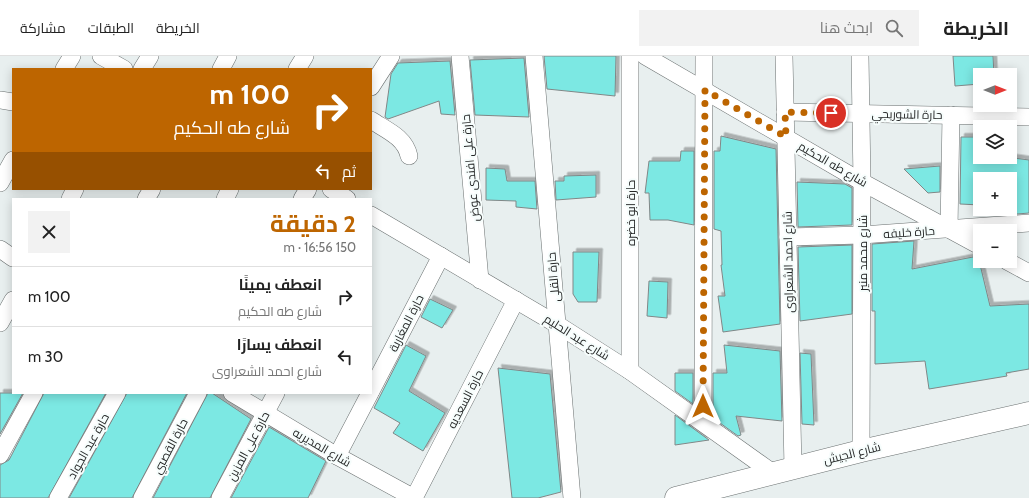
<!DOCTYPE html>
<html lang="ar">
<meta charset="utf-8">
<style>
:root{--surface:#fff;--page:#f2f2f2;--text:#222;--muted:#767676;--line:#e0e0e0;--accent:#bd6500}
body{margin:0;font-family:Cabin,Cairo,sans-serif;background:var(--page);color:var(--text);direction:rtl;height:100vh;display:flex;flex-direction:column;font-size:15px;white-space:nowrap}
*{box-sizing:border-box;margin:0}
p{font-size:13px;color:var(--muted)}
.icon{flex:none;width:22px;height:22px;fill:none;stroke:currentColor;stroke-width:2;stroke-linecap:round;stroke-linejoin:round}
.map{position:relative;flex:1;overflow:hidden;direction:ltr}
.drawer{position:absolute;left:12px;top:142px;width:360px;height:196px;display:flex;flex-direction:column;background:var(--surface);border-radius:0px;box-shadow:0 2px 10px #0003;direction:rtl}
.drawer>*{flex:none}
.top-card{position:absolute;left:12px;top:12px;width:360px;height:122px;border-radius:0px;box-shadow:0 2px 10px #0003;direction:rtl;background:#bd6500;color:#fff;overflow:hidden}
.needle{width:26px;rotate:90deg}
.fabs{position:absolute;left:973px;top:12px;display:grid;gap:8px}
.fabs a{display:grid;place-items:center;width:44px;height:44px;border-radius:0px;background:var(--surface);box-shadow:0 2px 10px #0003;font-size:20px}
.pin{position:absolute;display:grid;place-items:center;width:34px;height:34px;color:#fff;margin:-17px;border:2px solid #fff;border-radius:50%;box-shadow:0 1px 4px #0007}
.me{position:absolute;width:44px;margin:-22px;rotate:0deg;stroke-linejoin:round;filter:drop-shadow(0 0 3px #0008)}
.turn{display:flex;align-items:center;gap:14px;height:84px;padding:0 16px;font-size:18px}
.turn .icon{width:52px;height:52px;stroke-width:2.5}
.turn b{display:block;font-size:28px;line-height:34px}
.then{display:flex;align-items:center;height:38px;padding:0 16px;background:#0003;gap:8px;font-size:15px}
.round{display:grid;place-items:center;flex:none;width:42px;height:42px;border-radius:0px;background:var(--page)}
.overview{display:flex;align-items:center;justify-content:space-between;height:68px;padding:0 16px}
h1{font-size:24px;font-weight:700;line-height:30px;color:var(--accent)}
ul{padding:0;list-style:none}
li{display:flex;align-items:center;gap:12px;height:60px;padding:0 16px;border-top:1px solid var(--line)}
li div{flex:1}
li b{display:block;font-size:15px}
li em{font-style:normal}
header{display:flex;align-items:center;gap:24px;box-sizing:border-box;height:56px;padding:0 20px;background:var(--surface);border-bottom:1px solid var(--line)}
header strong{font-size:19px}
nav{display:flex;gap:22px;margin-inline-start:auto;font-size:14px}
.search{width:280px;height:36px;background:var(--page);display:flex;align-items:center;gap:10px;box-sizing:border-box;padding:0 14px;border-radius:0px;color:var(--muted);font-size:15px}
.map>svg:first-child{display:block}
</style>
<header>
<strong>الخريطة</strong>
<div class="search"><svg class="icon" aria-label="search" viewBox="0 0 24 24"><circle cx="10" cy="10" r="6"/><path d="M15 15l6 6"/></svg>ابحث هنا</div>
<nav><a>الخريطة</a><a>الطبقات</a><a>مشاركة</a></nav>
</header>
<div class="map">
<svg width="1029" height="442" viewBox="0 0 1029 442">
<defs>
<filter id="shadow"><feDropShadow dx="3.5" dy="-3.5" stdDeviation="0" flood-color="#0004"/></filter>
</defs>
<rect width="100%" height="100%" fill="#e8efef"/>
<g fill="#7be8e3" stroke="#818787" filter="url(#shadow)">
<path d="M544 0H616L615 40 547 33Z"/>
<path d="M953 0H993L994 19H980V28L955 30Z"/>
<path d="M524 2 529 61 475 59 470 4Z"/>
<path d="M450 5 455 59 441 58 439 45 388 63 385 61 391 18 398 7Z"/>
<path d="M721 80 776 93 780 268 723 276 718 240H725L721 209H722L721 175 714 173V95H720Z"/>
<path d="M961 81H980V101H1006L1029 104V157L1006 159 999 153H1010V123H980V149L960 148Z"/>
<path d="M681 95H694V169L668 164H650L649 137H645L649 105H680Z"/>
<path d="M940 110V136L928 137 904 113Z"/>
<path d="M486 112 505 113 507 125H535L537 153 516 151V145L486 144Z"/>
<path d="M596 119V141L556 144 555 125H564V120Z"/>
<path d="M797 126 845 128 852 132V169L798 171Z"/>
<path d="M914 185 912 213 978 200 990 250 1029 248V313L1006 317 1007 320 929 333 925 305 875 308V255H872V188Z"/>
<path d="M852 189V258L800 265 798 191Z"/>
<path d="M573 196H599L597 246H578L573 238Z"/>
<path d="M649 225 668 226 667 262 647 260Z"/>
<path d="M430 243 453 254 442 272 421 261Z"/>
<path d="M406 289 426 300 409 335 445 357 423 395 393 377 400 367 374 352Z"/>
<path d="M724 289 780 295 782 365 736 360 741 379 738 380 713 362V317H727Z"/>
<path d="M800 297 811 298 814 369 802 368Z"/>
<path d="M498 312 550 318 561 436 538 442H512Z"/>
<path d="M675 317H693V348L675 335Z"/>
<path d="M0 337H23L0 378Z"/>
<path d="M44 337H106L48 442H0V409L9 404Z"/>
<path d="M127 337H187L132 442H69Z"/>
<path d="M208 337H212L251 363 210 442H153Z"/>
<path d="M675 359 709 384 675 389Z"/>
<path d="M269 371 326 405 308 442H231Z"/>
</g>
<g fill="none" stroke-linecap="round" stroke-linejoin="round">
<defs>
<g id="street">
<path d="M101 0 124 13"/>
<path d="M460 0 480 224"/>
<path d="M534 0 572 442"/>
<path d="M630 0V315"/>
<path d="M645 0 862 126 980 190"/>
<path d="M784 0 793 412"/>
<path d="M860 0 862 126 861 395"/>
<path d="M64 13 72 0"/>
<path d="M142 13 150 0"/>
<path d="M221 13 228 0"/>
<path d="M297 13 305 0"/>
<path d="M371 31 391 0"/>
<path d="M0 44 13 46"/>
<path d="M785 56 1029 61"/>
<path d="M371 64C386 74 405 81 409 100"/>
<path d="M0 127 13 104"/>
<path d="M331 133 347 143"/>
<path d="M70 143 75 133"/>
<path d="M146 143 152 133"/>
<path d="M225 143 230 133"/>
<path d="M302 143 308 133"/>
<path d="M371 159 558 269 630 315 773 417"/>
<path d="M949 173 951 59"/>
<path d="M788 181 862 179 1029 167"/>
<path d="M0 193 13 202"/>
<path d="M1007 205 1029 217"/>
<path d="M0 267 13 244"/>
<path d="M371 335 441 200"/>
<path d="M232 337 337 400 414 442"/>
<path d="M703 366 704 0"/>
<path d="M0 399 34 337"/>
<path d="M337 400 370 337"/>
<path d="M58 442 117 337"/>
<path d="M142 442 198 337"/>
<path d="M220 442 276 337"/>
<path d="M414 442 516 244"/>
</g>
<path id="secondary" d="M676 442 861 395 1029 357"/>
</defs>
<use href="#street" stroke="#6a7070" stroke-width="18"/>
<use href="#secondary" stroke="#6a7070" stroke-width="23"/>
<use href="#street" stroke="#fff" stroke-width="17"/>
<use href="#secondary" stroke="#fff" stroke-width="22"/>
</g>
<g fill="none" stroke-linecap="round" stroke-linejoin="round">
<path stroke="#bd6500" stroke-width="7" stroke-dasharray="0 12.6" d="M703 350 705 34 786 81 785 56 831 57"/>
</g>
<g text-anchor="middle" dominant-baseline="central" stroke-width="4" stroke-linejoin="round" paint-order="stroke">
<g font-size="12" fill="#252727" stroke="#f6fdfc">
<text transform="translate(907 58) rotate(1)">حارة الشوربجي</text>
<text transform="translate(833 108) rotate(30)">شارع طه الحكيم</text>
<text transform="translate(470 112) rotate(-95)">حارة على افندى عوض</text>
<text transform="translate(630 157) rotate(-90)">حارة ابو خضره</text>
<text transform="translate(909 176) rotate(-4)">حارة خليفه</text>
<text transform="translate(862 197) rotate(-90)">شارع محمد منير</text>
<text transform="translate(788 206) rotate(-91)">شارع احمد الشعراوى</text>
<text transform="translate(553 221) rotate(-95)">حارة القلى</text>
<text transform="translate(406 267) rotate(-63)">حارة المغاربة</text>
<text transform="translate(577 281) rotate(32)">شارع عبد الحليم</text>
<text transform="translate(465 343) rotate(-63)">حارة السعديه</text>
<text transform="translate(88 390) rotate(-61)">حارة عبد الجواد</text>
<text transform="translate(170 390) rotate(-62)">حارة القصبي</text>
<text transform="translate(248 390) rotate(-62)">حارة على المزين</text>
<text transform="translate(322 391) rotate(30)">شارع المديريه</text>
<text transform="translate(852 397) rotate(-14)">شارع الجيش</text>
</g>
</g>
</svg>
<div class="fabs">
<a><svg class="needle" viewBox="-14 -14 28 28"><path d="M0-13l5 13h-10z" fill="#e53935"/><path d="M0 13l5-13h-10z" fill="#767676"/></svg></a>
<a><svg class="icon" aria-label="layers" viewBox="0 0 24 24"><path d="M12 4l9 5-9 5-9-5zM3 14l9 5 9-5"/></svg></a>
<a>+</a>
<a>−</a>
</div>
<div class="pin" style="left:831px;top:57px;background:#d93025"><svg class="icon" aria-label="arrive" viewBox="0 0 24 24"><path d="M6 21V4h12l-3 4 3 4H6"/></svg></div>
<svg class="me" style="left:703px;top:350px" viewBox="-20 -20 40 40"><path d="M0-17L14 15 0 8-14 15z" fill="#bd6500" stroke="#fff" stroke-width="4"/></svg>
<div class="top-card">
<div class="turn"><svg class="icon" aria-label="right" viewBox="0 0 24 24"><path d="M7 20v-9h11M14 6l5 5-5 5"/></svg><div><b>100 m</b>شارع طه الحكيم</div></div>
<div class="then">ثم<svg class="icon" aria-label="left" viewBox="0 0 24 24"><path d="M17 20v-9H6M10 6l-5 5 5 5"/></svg></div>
</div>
<section class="drawer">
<div class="overview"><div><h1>2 دقيقة</h1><p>150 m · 16:56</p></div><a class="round"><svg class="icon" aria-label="close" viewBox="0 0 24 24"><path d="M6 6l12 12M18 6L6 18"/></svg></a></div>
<ul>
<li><svg class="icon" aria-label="right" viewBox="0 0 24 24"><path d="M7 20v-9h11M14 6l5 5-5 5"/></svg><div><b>انعطف يمينًا</b><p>شارع طه الحكيم</p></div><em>100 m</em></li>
<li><svg class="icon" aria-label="left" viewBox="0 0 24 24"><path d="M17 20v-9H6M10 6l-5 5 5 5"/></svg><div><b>انعطف يسارًا</b><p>شارع احمد الشعراوى</p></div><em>30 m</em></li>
</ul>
</section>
</div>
